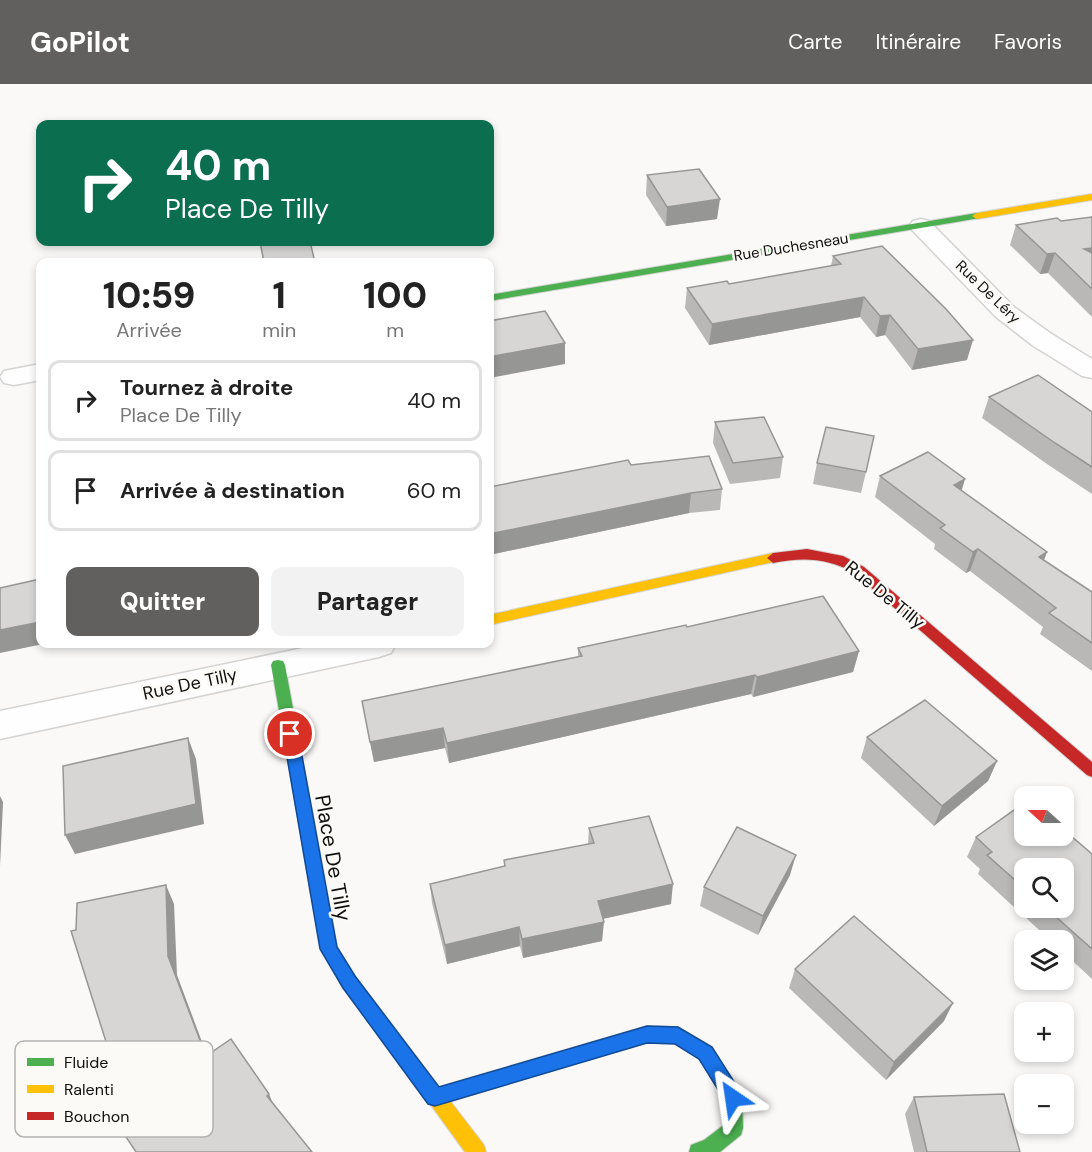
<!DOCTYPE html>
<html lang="fr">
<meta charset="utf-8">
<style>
:root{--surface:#fff;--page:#f2f2f2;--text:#222;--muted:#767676;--line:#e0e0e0;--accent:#61605f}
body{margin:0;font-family:"DM Sans",sans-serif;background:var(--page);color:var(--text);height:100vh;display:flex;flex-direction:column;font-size:22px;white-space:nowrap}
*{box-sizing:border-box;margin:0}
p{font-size:20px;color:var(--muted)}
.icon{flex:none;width:33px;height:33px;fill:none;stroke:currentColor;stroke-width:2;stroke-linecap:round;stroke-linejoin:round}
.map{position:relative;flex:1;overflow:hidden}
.drawer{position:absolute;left:36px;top:174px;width:458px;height:390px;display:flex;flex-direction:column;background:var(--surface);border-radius:12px;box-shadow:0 3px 9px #0003}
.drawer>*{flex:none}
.top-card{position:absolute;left:36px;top:36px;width:458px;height:126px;border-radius:12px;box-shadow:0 3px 9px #0003;background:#0b6e4f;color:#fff;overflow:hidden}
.needle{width:39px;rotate:291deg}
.buttons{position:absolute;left:1014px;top:702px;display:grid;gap:12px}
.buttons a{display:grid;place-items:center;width:60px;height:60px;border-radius:12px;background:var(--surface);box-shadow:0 3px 9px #0003;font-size:30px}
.pin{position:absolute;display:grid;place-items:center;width:51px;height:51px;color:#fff;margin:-26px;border:3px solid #fff;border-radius:50%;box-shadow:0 2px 6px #0007}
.me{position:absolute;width:66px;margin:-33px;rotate:328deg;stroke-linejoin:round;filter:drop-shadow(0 0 4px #0008)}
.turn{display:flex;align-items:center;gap:21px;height:126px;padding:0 30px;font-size:27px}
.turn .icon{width:78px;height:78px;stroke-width:2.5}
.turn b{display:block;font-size:42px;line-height:51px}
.eta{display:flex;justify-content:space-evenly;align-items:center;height:102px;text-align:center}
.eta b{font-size:36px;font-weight:800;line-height:42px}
.primary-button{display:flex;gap:12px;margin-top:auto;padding:12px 30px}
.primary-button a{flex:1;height:69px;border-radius:12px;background:var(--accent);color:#fff;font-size:24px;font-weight:800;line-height:69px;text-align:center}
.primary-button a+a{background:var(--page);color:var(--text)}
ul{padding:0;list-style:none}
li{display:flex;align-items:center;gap:18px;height:81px;margin:0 12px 9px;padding:0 18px;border:3px solid var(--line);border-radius:12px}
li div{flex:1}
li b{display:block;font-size:22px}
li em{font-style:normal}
header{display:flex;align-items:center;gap:36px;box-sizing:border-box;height:84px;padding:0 30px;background:var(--accent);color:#fff}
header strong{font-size:28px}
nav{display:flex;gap:33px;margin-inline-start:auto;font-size:21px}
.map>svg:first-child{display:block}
</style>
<header>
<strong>GoPilot</strong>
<nav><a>Carte</a><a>Itinéraire</a><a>Favoris</a></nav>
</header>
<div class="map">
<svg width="1092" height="1068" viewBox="0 0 1092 1068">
<rect width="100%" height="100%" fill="#faf9f8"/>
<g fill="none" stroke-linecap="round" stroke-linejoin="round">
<defs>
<g id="street">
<path d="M921 135 929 137 1014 223 1050 249 1092 275V294L1082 292 1032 261 996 233 913 147 909 142 913 137Z"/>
<path d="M40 280V296L14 301 4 299 0 293 4 287Z"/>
<path d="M322 560H396L391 569 379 573 0 655V627Z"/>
</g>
<g id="fast">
<path d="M977 129 980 130V134L489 217V211Z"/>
<path d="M278 576 283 577 285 581 337 863 355 892 424 983 427 989 424 995 418 998 412 995 343 904 321 865 271 581 273 577Z"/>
<path d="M647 942 678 943 712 963 739 1008 742 1014 743 1044 741 1051 720 1068H689L691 1061 704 1056 725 1040 724 1016 700 975 675 959 647 958 435 1022 429 1019 426 1013 429 1007 435 1004Z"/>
</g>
<g id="slow">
<path d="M1092 110V116L977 135 972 132 977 129Z"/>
<path d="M773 469 778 471 779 474 778 477 489 541V531Z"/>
<path d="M418 980 424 983 484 1061 486 1068H465L412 995 409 989 412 983Z"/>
</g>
<path id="jam" d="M807 465 843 472 864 483 1092 678V693L1087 691 854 489C828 474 803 473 773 479L767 474 773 469Z"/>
</defs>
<use href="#street" stroke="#d4d3d2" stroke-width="3"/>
<use href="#fast" stroke="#d4d3d2" stroke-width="2"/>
<use href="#slow" stroke="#d4d3d2" stroke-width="2"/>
<use href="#jam" stroke="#d4d3d2" stroke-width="2"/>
<use href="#street" fill="#fefefe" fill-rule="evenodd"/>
<use href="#fast" fill="#4caf50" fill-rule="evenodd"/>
<use href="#slow" fill="#ffc107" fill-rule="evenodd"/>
<use href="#jam" fill="#c62828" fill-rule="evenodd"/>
</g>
<g fill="#b9b8b7" fill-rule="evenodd">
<path d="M647 91 717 135 666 142 646 111Z"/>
<path d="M1092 133V233L1048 189 1040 190 1010 161 1016 141 1061 137Z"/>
<path d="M833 172 967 276 912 286 885 251 876 253 860 233 709 261 685 224 687 204 729 200 831 182Z"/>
<path d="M989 313 1092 328V410L1047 380 982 334Z"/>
<path d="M715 338 783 373 780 394 730 400 713 359Z"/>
<path d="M817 379 866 388 861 409 813 400Z"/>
<path d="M631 381 722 405 720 426 689 429 489 471V403Z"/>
<path d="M880 392 962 407 1047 468 1044 476 1092 508V587L1040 550 1043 543 970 487 966 489 934 465 935 460 875 413Z"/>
<path d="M687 543 859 567 853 588 753 613 751 610 449 679 445 664 374 678 362 617 578 573V564Z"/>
<path d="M867 653 997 677 988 697 934 742 861 674Z"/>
<path d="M589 744 671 820 603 835 602 857 523 874 520 862 447 880 432 819 430 800 504 782V776L588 760Z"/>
<path d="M976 753 1092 770V895L1064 869V856H1050L978 790 980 785 967 773ZM1024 784 1064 824H1024Z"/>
<path d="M790 791 758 851 700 822 704 803Z"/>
<path d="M795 885 944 937 886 996 789 904Z"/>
<path d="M914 1013 1020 1068H914L905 1030Z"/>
</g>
<g fill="#969695">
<path d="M720 115 717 135 666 142 667 123Z"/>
<path d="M1092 164V183L1084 165Z"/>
<path d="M1055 169 1048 189 1040 190 1047 170Z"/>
<path d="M864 213 860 233 709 261 712 240Z"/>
<path d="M890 231 885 251 876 253 880 232Z"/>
<path d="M973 256 967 276 912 286 918 265Z"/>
<path d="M565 259V280L489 294V273Z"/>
<path d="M965 395 959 416 954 401Z"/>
<path d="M691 409 689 429 489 471V450Z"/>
<path d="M978 465 970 487 966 489 973 468Z"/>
<path d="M1047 468 1039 489V473Z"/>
<path d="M40 538V560H43L0 569V546Z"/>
<path d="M859 567 853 588 753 613 757 593Z"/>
<path d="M755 591 751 610 449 679 447 659Z"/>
<path d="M443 644 445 664 374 678 370 658Z"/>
<path d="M188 654 196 675 204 740 75 770 65 751Z"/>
<path d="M997 677 988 697 934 742 942 722Z"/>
<path d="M0 712 3 718 0 782Z"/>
<path d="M796 771 790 791 758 851 763 832Z"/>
<path d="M673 800 671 820 597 836 598 817Z"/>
<path d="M166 801 174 820 177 891 214 990 206 972 168 872Z"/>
<path d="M604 838 602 857 523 874 522 855Z"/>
<path d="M519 843 520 862 447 880 445 861Z"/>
<path d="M953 919 944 937 886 996 894 978Z"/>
<path d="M123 979 133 996 125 1000 114 983Z"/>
<path d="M269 1010 276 1027 267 1012Z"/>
</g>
<g fill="#d7d6d5" stroke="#969695" stroke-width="1.5">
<path d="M699 85 720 115 667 123 647 91Z"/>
<path d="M1092 133V164L1084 165 1092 169V205L1055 169 1047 170 1016 141 1057 134 1061 137Z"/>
<path d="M260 158H310L315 178H264Z"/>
<path d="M882 162 946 225 973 256 918 265 890 231 880 232 864 213 712 240 687 204 727 197 729 200 841 180 833 172Z"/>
<path d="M545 227 565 259 489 273V237Z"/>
<path d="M1038 291 1092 328V383L1055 359 989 313Z"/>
<path d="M764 333 783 373 733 379 715 338Z"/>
<path d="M826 343 874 352 866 388 817 379Z"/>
<path d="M928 368 965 395 954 401 1047 468 1039 473 1092 508V559L1049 529 1056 524 978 465 973 468 940 444 945 441 880 392Z"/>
<path d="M709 372 722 405 691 409 489 450V403L628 376 631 381Z"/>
<path d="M40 495V538L0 546V504Z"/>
<path d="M823 512 859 567 757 593 755 591 447 659 443 644 370 658 362 617 582 572 578 564 686 541 687 543Z"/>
<path d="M925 616 997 677 942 722 867 653Z"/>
<path d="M188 654 196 720 65 751 63 682Z"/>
<path d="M1024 719V752H1064V746L1092 770V865L1046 824H1064V784H1024V804L987 771 992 768 976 753Z"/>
<path d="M649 732 673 800 598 817 604 838 522 855 519 843 445 861 430 800 505 782 504 776 594 759 589 744Z"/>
<path d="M737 743 796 771 763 832 704 803Z"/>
<path d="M166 801 168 872 206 972 231 955 269 1010 267 1012 312 1068H136L126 1053 155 1032 123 979 114 983 71 847 76 846 77 819Z"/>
<path d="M854 832 953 919 894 978 795 885Z"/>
<path d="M1004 1010 1020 1068H927L914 1013Z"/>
</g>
<path fill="#1a73e8" stroke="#114b97" stroke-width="1.5" d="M290 644 295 645 298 650 337 863 355 892 439 1003 647 942 678 943 712 963 740 1007 742 1014 740 1020 733 1023 727 1020 699 975 675 960 647 959 435 1022 428 1020 343 904 320 865 283 650 285 645Z"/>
<g text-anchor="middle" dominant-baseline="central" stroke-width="5" stroke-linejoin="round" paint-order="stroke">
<g font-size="15" fill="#0e0e0d" stroke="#fbfaf7">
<text transform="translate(791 163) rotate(-9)">Rue Duchesneau</text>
<text transform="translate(988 208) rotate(44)">Rue De Léry</text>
</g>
<g font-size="18" fill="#0e0e0d" stroke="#fbfaf7">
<text transform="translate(885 511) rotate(39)">Rue De Tilly</text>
<text transform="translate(190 600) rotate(-12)">Rue De Tilly</text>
</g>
<g font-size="21" fill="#0e0e0d" stroke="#fbfaf7">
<text transform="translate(333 774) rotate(80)">Place De Tilly</text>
</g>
</g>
<rect x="15" y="957" width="198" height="96" rx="9" fill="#fbfaf7" stroke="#b4b3b1" stroke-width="1.5"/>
<rect x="27" y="974" width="27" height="8" fill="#4caf50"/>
<rect x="27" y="1001" width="27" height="8" fill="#ffc107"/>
<rect x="27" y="1028" width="27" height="8" fill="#c62828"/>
<g font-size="16" fill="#0e0e0d">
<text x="64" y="984">Fluide</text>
<text x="64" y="1011">Ralenti</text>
<text x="64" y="1038">Bouchon</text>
</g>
</svg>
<div class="buttons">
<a><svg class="needle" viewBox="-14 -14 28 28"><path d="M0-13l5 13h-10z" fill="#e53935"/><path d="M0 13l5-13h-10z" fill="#767676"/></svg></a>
<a><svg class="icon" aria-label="search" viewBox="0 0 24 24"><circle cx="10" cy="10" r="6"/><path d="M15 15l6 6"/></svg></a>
<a><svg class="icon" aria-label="layers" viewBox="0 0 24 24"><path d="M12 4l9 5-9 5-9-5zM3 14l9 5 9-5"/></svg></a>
<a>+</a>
<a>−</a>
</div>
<div class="pin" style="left:290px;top:650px;background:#d93025"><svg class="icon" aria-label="arrive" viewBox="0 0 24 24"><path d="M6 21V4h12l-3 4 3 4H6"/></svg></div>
<svg class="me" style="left:733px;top:1014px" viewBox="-20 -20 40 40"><path d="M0-17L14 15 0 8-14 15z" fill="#1a73e8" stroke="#fff" stroke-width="4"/></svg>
<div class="top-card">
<div class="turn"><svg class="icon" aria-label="right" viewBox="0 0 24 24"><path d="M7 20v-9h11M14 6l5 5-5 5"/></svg><div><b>40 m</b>Place De Tilly</div></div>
</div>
<section class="drawer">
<div class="eta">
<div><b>10:59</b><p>Arrivée</p></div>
<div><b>1</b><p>min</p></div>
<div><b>100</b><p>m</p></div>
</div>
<ul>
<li><svg class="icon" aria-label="right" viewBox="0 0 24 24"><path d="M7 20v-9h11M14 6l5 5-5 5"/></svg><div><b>Tournez à droite</b><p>Place De Tilly</p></div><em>40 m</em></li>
<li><svg class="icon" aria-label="arrive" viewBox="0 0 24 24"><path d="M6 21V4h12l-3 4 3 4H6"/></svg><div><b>Arrivée à destination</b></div><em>60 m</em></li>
</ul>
<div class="primary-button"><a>Quitter</a><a>Partager</a></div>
</section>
</div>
